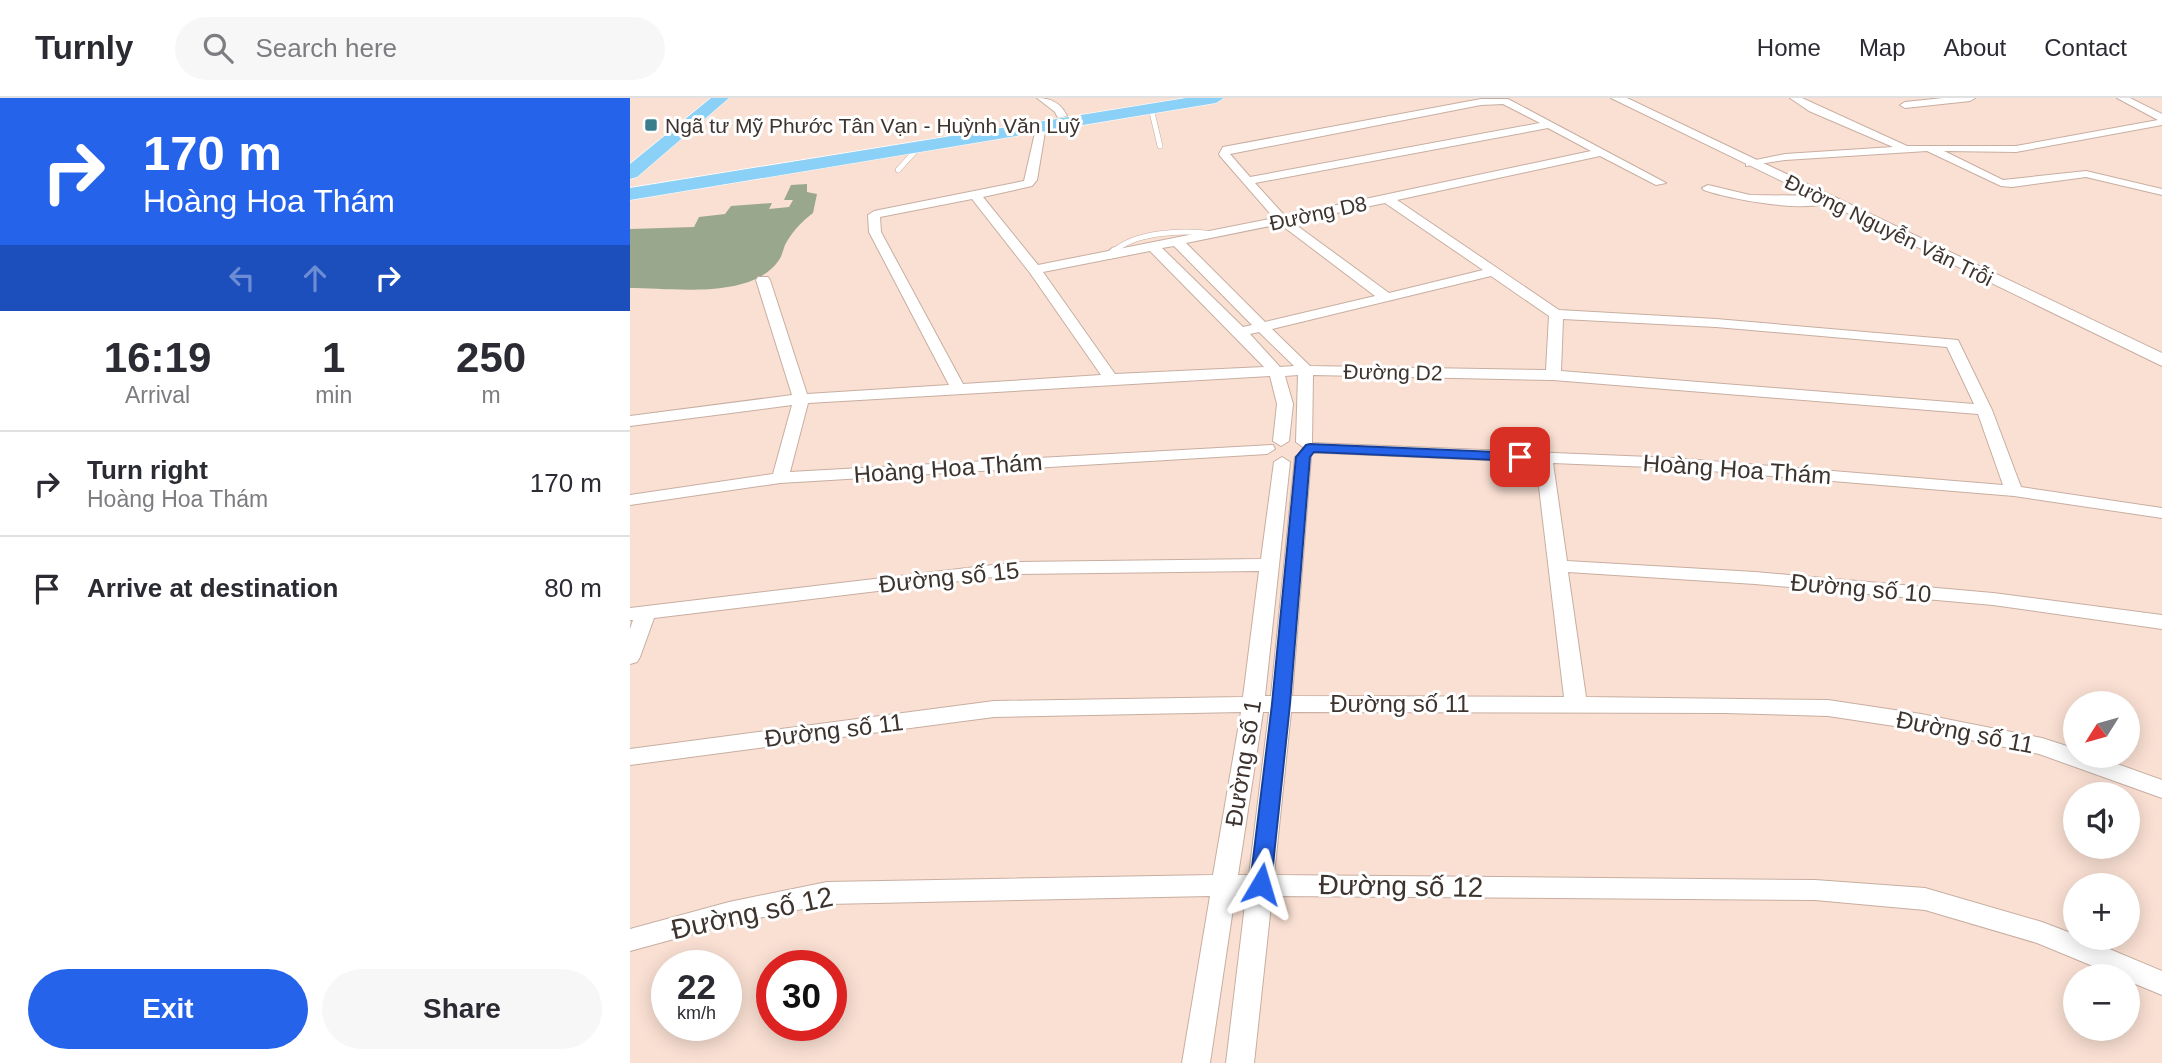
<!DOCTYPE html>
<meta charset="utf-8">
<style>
:root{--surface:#fff;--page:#f7f7f7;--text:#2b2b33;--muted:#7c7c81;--line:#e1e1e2;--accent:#2563eb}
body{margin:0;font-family:Helvetica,sans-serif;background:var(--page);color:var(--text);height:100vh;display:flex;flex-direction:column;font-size:26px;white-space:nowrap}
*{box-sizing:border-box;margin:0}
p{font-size:23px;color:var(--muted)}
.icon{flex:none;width:38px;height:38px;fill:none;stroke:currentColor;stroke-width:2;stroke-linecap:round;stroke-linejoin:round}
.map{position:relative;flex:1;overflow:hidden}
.panel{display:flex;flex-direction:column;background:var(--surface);width:630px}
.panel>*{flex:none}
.guide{background:#2563eb;color:#fff;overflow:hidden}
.needle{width:46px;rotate:233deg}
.controls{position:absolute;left:1433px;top:593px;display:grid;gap:14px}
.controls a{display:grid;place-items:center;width:77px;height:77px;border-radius:50%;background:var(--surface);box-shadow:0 4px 18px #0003;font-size:35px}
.speed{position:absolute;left:21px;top:852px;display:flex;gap:14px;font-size:35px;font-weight:700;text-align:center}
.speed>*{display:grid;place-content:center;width:91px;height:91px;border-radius:50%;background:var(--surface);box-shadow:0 4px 18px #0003;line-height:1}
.speed small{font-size:18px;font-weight:400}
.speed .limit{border:10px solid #d22;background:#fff;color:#111}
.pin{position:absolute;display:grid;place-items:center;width:60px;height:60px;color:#fff;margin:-30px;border-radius:14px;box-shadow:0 4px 10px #0006}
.me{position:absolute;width:77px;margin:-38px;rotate:7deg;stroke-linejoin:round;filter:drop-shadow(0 0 5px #0008)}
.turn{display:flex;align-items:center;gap:24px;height:147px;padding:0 28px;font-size:32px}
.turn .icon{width:91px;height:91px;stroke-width:2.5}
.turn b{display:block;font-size:49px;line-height:60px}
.lanes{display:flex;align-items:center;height:66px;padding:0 28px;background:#0003;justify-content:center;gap:35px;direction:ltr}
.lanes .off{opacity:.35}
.eta{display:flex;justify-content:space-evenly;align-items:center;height:119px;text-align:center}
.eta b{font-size:42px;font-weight:700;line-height:49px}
.button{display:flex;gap:14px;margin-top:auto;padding:14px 28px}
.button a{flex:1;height:80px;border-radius:42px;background:var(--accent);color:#fff;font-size:28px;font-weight:700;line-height:80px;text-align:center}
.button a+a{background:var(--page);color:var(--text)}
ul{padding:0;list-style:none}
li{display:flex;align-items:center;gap:21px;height:105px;padding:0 28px;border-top:2px solid var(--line)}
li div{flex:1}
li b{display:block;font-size:26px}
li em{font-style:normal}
header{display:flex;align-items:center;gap:42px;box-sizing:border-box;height:98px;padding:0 35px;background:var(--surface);border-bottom:2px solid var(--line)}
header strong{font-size:33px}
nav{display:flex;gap:38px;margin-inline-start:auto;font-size:24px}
.search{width:490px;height:63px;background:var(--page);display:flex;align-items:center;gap:18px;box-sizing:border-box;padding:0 24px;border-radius:38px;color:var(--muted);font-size:26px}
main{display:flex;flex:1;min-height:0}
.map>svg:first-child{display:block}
</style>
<header>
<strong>Turnly</strong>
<div class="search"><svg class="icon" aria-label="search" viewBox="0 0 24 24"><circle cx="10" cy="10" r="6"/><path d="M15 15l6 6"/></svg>Search here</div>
<nav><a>Home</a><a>Map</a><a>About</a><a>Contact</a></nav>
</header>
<main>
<section class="panel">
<div class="guide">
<div class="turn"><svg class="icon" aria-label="right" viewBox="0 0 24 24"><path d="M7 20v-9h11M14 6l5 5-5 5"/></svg><div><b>170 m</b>Hoàng Hoa Thám</div></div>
<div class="lanes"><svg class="icon off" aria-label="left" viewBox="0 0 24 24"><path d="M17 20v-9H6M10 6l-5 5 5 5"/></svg><svg class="icon off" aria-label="ahead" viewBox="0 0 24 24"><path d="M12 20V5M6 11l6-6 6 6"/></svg><svg class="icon" aria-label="right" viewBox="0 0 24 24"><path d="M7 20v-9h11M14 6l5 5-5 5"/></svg></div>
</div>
<div class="eta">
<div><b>16:19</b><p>Arrival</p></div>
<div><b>1</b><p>min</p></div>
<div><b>250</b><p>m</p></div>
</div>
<ul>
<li><svg class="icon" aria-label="right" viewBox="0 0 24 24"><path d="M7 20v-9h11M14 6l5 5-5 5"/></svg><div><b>Turn right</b><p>Hoàng Hoa Thám</p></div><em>170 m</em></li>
<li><svg class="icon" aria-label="arrive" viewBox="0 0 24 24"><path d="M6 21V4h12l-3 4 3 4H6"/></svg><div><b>Arrive at destination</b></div><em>80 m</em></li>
</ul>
<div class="button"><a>Exit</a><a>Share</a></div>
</section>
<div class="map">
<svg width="1532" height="965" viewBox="0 0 1532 965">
<rect width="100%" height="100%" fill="#fae0d3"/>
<path fill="#99a78d" d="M177 86V94L187 96 183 115C171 124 162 134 155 147 153 152 152 158 149 162 122 202 42 190 0 190V131L64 129 69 119 95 116 101 108 142 105 139 111 159 109 163 102H154L161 87Z"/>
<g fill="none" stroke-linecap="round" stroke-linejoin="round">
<defs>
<g id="service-far1">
<path d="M521 10 530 48"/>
<path d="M268 72 289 49"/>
<path d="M482 155C504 133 554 132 584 136"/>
</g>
<path id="service" d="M480 157 484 153"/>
<g id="minor">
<path d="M407 0C421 0 431 5 437 18L428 20 425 14Z"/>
<path d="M1160 0H1172L1277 48H1386L1528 22 1487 0H1500L1532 16V27L1386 54 1314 53 1373 82 1456 73 1532 91V97L1456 79 1382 89 1371 88 1297 53 1155 62 1116 68V64L1155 56 1263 49 1179 13Z"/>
<path d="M1313 0H1345L1340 3 1275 10 1270 7 1275 4Z"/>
<path d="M851 1H878L1036 85 1026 87 970 58 767 102 929 212 1086 221 1328 242 1362 312 1391 389 1532 410V420L1384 398 1044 370 923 365 937 463 1125 474 1363 495 1532 517V531L1363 507 1125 486 938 474 956 599 1198 602 1291 616 1412 640 1446 651V658H1465L1532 682V700L1409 656 1291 632 1198 618 1095 615 661 614 644 777 1185 782 1295 790 1412 824 1446 837V840H1453L1532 873V897L1498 883V878H1487L1407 845 1295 812 1185 802 642 798 624 965H596L616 798 605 797 580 965H552L580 798 197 806 99 826 0 853V831L99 804 197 784 583 777 611 614 364 619 0 667V651L364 603 613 599 629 473 388 476 24 520 10 559 7 564 0 566V531L3 522H0V510L388 464 631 461 644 364 652 359 660 364 635 598H641L665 359 673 354 681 359 662 598 934 599 906 364 674 354 673 349 666 344 668 277 655 278 663 306 659 343 651 348 643 343 647 306 640 278 178 305 160 374 643 347 645 351 637 356 150 385 0 407V397L143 376 162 307 0 328V318L162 297 126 182 128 179H138L140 182 177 296 319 287 239 134 238 117 244 113 394 83 407 26 416 28 407 82 402 88 353 99 408 167 644 120 590 58 589 56 593 49ZM873 6 910 25 620 79 600 56 851 7ZM918 30 961 53 655 118 625 85ZM342 101 400 175 471 277 333 286 251 134 250 119ZM755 105 853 172 759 195 662 124ZM650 126 745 198 635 224 556 145ZM544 148 622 227 613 229 532 150ZM520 153 634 269 485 276 413 174ZM861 178 919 218 916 272 680 268 642 231ZM933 221 1086 229 1317 249 1344 306 931 273ZM629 234 664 268 650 269 620 236ZM683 277 923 282 1348 316 1373 387 1044 360 682 345ZM633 614H639L619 777H608Z"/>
<path d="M1078 87 1120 97 1197 98 1203 102C1183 117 1098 101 1074 92L1072 90Z"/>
</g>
<path id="tertiary" d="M981 0H997L1532 255V268Z"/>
<g id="primary">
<path d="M81 0H99L7 79 0 81V66Z"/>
<path d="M556 0H594L586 5 0 102V90Z"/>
</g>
</defs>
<use href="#service-far1" stroke="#c7aea1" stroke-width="6"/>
<use href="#service" stroke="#c7aea1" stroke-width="9"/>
<use href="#minor" stroke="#c7aea1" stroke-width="2"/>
<use href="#tertiary" stroke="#c7aea1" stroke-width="2"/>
<use href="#primary" stroke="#fff" stroke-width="1"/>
<use href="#service-far1" stroke="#fff" stroke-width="5"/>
<use href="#service" stroke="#fff" stroke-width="7"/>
<use href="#minor" fill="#fff" fill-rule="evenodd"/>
<use href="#tertiary" fill="#fff" fill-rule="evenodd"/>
<use href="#primary" fill="#8bd1f7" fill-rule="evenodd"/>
</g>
<path fill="#2563eb" stroke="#184099" stroke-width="2" d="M680 346 890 355 897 359 890 363 684 354 680 359 660 606 641 786 638 793 631 795 623 793 620 786 642 606 666 359 676 347Z"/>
<rect fill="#3a7e8d" stroke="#fff" stroke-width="2.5" x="14" y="20" width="14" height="14" rx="3.5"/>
<g text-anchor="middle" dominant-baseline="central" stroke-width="6" stroke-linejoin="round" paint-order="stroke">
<g font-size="21" fill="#3e342f" stroke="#fff" text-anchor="start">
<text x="35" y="27">Ngã tư Mỹ Phước Tân Vạn - Huỳnh Văn Luỹ</text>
</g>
<g font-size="21" fill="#3e342f" stroke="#fff">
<text transform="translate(688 115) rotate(-12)">Đường D8</text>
<text transform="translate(1259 132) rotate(26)">Đường Nguyễn Văn Trỗi</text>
<text transform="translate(763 274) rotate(1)">Đường D2</text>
</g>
<g font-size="24" fill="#3e342f" stroke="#fff">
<text transform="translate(318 370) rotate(-4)">Hoàng Hoa Thám</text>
<text transform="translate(1107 371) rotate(4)">Hoàng Hoa Thám</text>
<text transform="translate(319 479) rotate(-6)">Đường số 15</text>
<text transform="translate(1231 490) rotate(5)">Đường số 10</text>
<text x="770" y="605">Đường số 11</text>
<text transform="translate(204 632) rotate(-7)">Đường số 11</text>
<text transform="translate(1335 634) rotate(11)">Đường số 11</text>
<text transform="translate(613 665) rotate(-81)">Đường số 1</text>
</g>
<g font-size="28" fill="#3e342f" stroke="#fff">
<text transform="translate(771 788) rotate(1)">Đường số 12</text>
<text transform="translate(122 815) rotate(-12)">Đường số 12</text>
</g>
</g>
</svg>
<div class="controls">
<a><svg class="needle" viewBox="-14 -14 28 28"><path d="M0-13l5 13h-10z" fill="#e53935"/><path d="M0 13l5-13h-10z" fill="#7c7c81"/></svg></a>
<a><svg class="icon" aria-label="sound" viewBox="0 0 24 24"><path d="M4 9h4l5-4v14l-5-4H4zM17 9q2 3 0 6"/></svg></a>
<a>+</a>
<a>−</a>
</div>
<div class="speed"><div>22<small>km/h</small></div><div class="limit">30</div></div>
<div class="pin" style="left:890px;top:359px;background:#d93025"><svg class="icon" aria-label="arrive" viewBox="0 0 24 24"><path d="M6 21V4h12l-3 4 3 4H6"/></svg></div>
<svg class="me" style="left:631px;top:786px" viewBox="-20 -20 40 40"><path d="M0-17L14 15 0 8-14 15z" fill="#2563eb" stroke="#fff" stroke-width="4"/></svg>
</div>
</main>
